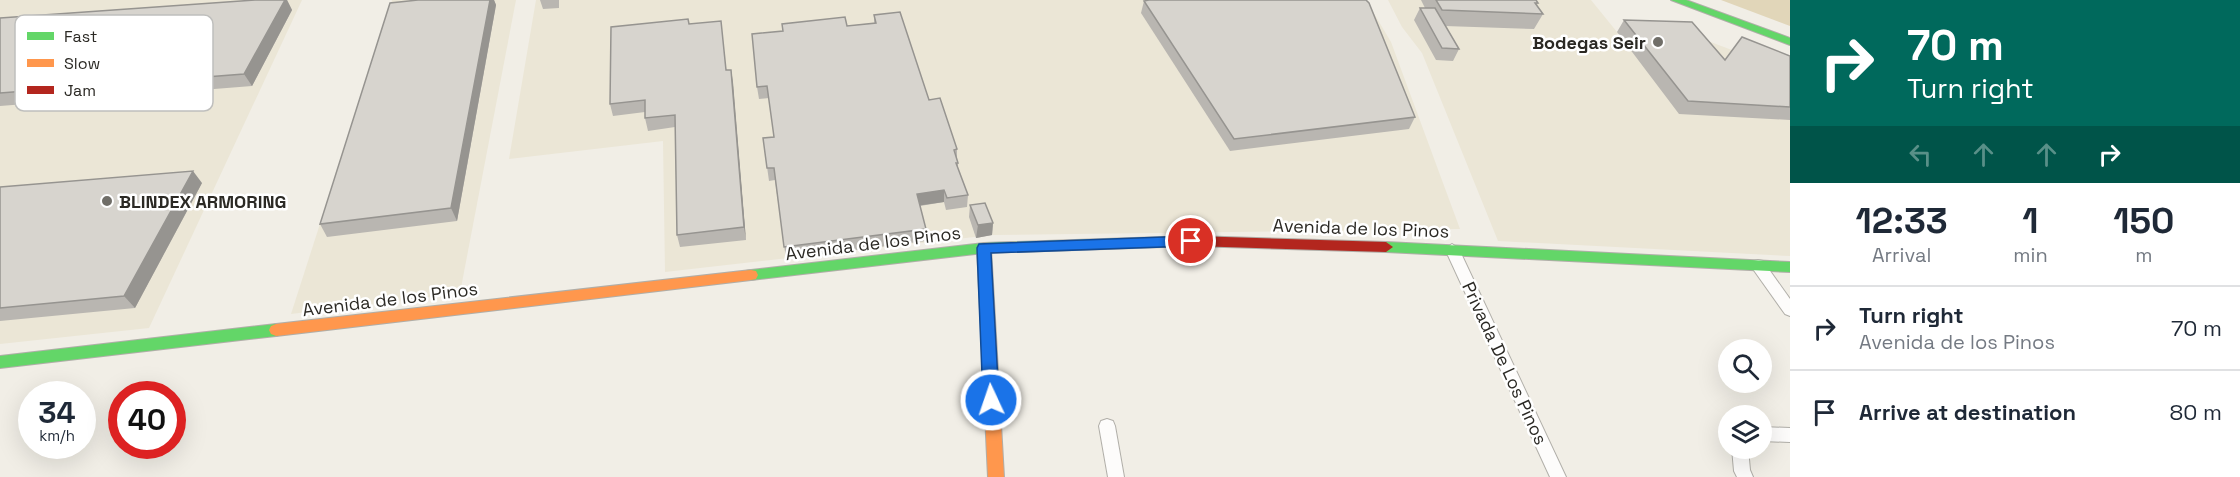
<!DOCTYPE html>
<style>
:root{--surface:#fff;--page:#f6f6f7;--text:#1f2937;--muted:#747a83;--line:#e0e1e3}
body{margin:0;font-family:"Space Grotesk",sans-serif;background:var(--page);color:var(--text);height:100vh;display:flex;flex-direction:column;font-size:22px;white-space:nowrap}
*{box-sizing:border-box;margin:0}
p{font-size:20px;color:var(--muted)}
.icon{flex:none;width:33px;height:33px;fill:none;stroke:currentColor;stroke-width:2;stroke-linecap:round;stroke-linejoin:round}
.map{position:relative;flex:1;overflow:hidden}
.drawer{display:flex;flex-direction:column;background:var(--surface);width:450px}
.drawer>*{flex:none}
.hud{background:#00695c;color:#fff;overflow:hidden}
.fabs{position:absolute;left:1718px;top:339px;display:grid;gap:12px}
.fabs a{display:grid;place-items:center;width:54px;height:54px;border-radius:50%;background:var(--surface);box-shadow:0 6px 24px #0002;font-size:30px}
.speed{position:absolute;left:18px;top:381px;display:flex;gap:12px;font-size:30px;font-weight:700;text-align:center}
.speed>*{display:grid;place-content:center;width:78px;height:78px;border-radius:50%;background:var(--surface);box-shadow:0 6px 24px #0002;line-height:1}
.speed small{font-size:15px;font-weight:400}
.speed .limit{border:9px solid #d22;background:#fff;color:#111}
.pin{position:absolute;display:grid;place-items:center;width:51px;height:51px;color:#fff;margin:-26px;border:3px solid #fff;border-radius:50%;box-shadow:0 2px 6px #0007}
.me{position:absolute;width:66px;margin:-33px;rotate:357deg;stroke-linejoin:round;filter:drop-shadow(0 0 4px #0008)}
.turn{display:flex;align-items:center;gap:21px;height:126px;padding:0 18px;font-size:27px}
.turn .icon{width:78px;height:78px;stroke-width:2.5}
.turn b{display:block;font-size:42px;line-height:51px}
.lanes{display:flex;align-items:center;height:57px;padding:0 18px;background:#0003;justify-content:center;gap:30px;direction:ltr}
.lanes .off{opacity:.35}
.eta{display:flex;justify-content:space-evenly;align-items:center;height:102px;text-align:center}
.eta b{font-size:36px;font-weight:700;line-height:42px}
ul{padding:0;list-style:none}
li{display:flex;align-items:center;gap:18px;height:84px;padding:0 18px;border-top:2px solid var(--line)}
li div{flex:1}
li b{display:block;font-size:22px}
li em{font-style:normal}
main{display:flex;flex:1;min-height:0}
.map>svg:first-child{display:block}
</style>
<main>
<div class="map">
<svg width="1790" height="477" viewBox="0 0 1790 477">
<rect width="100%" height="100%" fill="#f1eee6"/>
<g fill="#ebe6d6">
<path d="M0 0H302L149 328 0 344Z"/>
<path d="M392 0H516L460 293 291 314Z"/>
<path d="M536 0H1366L1391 42 1460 229 992 235 665 272 663 141 509 159Z"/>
<path d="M1388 0H1591L1617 32 1679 30 1790 72V256L1498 241 1422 53 1402 27Z"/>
</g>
<path fill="#e1d6b9" d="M1721 0H1790V26Z"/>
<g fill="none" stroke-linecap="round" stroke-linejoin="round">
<defs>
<g id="street">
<path d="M1452 244 1459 249 1566 477H1550L1445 249Z"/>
<path d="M1758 260 1763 261 1790 299V316L1785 314 1753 269 1751 265 1753 261Z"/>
<path d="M1107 419 1113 421 1115 426 1124 477H1108L1099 426 1101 421Z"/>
<path d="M1761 427 1790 428V442L1761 441Z"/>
<path d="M1732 448H1748L1750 470 1753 477H1737L1734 471Z"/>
</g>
<g id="fast">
<path d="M1671 0H1686L1790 38V45Z"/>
<path d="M1193 236 1200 241 1193 246 984 253 751 280 746 279 744 275 746 271 751 270 984 243Z"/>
<path d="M1386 242 1790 262V272L1386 252 1379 247Z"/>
<path d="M276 324 281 326 283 330 281 334 276 336 0 368V356Z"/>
</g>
<g id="slow">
<path d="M984 243 991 248 1004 477H988L977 248Z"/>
<path d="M751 270 756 271 758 275 756 279 751 280 276 336 271 334 269 330 271 326 276 324Z"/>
</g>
<path id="jam" d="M1193 236 1386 242 1393 247 1386 252 1193 246 1186 241Z"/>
</defs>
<use href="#street" stroke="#b0aea8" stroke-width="2"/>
<use href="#fast" stroke="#b0aea8" stroke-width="2"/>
<use href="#slow" stroke="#b0aea8" stroke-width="2"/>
<use href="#jam" stroke="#b0aea8" stroke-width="2"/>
<use href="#street" fill="#fdfcfb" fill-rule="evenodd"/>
<use href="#fast" fill="#63d668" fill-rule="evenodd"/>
<use href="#slow" fill="#ff974d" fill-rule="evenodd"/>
<use href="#jam" fill="#b3261e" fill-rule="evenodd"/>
</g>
<g fill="#b9b6b1">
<path d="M255 0H287L292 10 252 86 0 106V18Z"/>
<path d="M418 0H494L496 5 457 221 327 237 320 224Z"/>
<path d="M540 0H559V8L543 9Z"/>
<path d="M1421 0H1536L1538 3 1537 5 1543 14 1534 29 1445 26 1459 49 1453 61 1436 60 1414 20 1420 8H1425Z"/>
<path d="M1144 1 1415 117 1409 129 1230 151 1141 13Z"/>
<path d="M874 15 929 100 957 149V159L958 163V168L968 195 967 207 946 210 944 202 920 206 926 229V241L786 259 775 180 769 181 763 138 774 137 769 98 759 99 757 87 783 31 782 24 847 26 874 23Z"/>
<path d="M688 19 689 24 727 70H731L746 240 680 247 677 235 675 127 648 131 645 118V112L613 116 610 104Z"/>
<path d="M1624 20 1725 60 1790 56V120L1679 114 1617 32Z"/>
<path d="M202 183 135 308 0 321V187Z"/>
<path d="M970 205 993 223 992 235 976 238 969 217Z"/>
</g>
<g fill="#969490">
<path d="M285 0H287L292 10 252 86 244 74Z"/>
<path d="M490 0H494L496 5 457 221 451 208Z"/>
<path d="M731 70 733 82 746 240 744 227Z"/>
<path d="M193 171 202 183 135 308 124 296Z"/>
<path d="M944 190V202L916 206 917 194Z"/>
<path d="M993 223 992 235 976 238 978 225Z"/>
</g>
<g fill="#d7d4ce" stroke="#969490" stroke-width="1.5">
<path d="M255 0H285L244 74 0 93V18Z"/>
<path d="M418 0H490L451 208 320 224 390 3Z"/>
<path d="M1149 0H1366L1369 3 1415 117 1234 139 1144 1Z"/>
<path d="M1436 0H1536L1538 3H1535L1543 14 1442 10Z"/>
<path d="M1420 8H1435L1459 49 1442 48Z"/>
<path d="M900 12 929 100 940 98 957 149 954 150 958 163H956L968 195 947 198 944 190 917 194 926 229 784 247 774 168H767L763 138 774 137 767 86 757 87 752 34 783 31 782 24 845 17 847 26 876 23 874 15Z"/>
<path d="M688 19 689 24 721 21 726 70H731L744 227 677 235 675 115 645 118V100L610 104 611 27Z"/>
<path d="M1624 20 1692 22 1725 60 1742 37 1790 56V107L1688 101Z"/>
<path d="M193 171 124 296 0 308V187Z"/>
<path d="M985 203 993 223 978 225 970 205Z"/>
</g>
<path fill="#1a73e8" stroke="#114b97" stroke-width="1.5" d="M1191 236 1198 241 1191 246 991 253 999 400 997 404 991 406 986 404 983 400 977 248 979 244Z"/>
<g fill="#706e68" stroke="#fff" stroke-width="2">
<circle cx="1658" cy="42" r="6"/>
<circle cx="107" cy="201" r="6"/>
</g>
<g text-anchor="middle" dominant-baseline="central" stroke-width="5" stroke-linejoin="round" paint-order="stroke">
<g font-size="18" font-weight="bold" fill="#2b2924" stroke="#fff" text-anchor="end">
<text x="1646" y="42">Bodegas Seir</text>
<text x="119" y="201" text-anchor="start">BLINDEX ARMORING</text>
</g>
<g font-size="18" fill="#2b2924" stroke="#fff">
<text transform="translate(1361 228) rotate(2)">Avenida de los Pinos</text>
<text transform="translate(873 243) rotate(-7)">Avenida de los Pinos</text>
<text transform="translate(390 299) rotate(-7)">Avenida de los Pinos</text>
<text transform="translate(1505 363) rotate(65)">Privada De Los Pinos</text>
</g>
</g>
<rect x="15" y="15" width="198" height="96" rx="9" fill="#fff" stroke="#bfbfbd" stroke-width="1.5"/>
<rect x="27" y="32" width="27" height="8" fill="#63d668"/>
<rect x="27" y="59" width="27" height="8" fill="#ff974d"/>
<rect x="27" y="86" width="27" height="8" fill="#b3261e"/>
<g font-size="16" fill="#2b2924">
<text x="64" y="42">Fast</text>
<text x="64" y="69">Slow</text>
<text x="64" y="96">Jam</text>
</g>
</svg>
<div class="fabs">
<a><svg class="icon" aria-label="search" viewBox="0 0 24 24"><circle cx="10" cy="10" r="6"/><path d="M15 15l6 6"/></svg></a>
<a><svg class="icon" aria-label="layers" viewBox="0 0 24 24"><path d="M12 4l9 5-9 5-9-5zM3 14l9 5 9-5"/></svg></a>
</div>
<div class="speed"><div>34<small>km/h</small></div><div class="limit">40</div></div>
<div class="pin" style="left:1191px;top:241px;background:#d93025"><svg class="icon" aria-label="arrive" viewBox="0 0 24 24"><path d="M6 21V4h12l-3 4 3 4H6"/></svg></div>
<svg class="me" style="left:991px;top:400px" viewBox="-20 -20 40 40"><circle r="17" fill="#1a73e8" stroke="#fff" stroke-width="3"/><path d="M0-11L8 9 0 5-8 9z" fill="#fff"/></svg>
</div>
<section class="drawer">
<div class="hud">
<div class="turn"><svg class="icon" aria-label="right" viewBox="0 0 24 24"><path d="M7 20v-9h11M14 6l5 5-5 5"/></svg><div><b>70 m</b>Turn right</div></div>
<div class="lanes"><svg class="icon off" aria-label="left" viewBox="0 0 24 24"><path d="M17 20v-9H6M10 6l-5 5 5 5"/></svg><svg class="icon off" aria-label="ahead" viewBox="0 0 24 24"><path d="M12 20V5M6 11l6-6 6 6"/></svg><svg class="icon off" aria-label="ahead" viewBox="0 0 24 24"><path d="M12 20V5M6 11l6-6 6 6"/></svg><svg class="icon" aria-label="right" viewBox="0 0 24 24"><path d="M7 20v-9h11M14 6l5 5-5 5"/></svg></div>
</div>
<div class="eta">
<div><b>12:33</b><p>Arrival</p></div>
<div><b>1</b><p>min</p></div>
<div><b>150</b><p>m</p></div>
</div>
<ul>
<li><svg class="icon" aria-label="right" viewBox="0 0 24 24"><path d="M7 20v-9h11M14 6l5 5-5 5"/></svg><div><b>Turn right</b><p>Avenida de los Pinos</p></div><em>70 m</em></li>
<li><svg class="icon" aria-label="arrive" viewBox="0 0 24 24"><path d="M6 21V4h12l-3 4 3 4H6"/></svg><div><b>Arrive at destination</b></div><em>80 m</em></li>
</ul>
</section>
</main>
